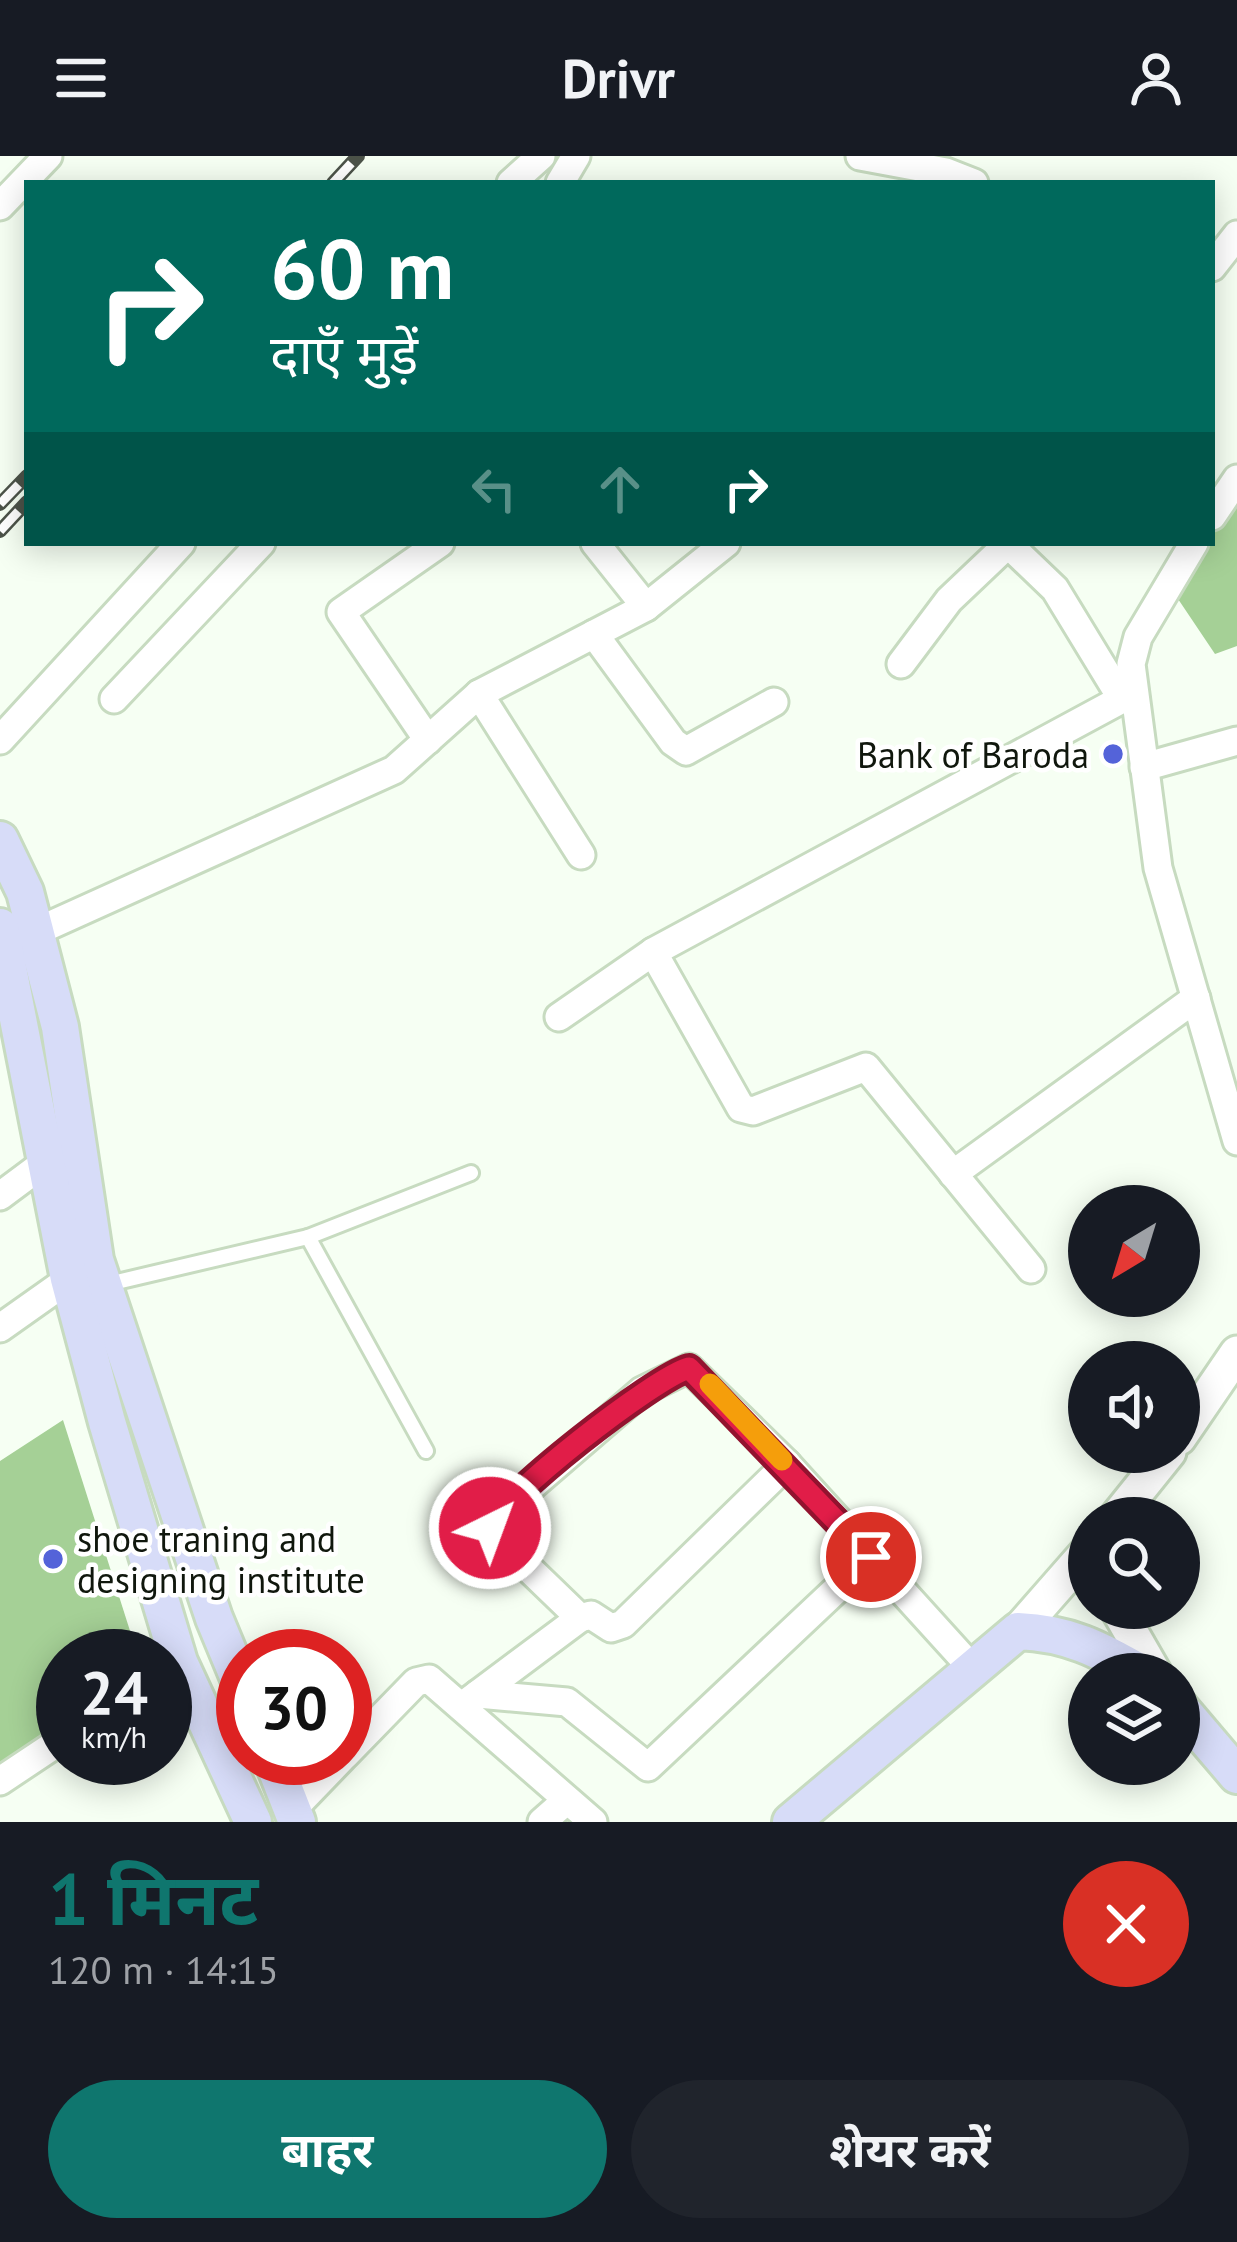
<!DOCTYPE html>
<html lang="hi">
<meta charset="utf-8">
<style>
:root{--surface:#171b24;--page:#20242c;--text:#f1f3f6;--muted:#9ea1a6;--accent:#0f766e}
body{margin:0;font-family:"PT Sans","Noto Sans Devanagari",sans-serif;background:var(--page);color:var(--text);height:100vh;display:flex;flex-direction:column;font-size:45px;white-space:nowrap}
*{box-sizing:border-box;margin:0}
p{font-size:39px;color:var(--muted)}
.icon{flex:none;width:66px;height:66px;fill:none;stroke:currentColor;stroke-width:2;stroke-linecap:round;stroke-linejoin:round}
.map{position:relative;height:1666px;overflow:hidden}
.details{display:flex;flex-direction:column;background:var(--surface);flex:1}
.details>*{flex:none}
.hud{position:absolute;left:24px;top:24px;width:1191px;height:366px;border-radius:0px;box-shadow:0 6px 30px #0003;background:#00695c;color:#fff;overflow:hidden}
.needle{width:78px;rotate:218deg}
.buttons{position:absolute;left:1068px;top:1029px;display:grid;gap:24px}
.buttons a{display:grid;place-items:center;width:132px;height:132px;border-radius:50%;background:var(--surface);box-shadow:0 6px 30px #0003;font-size:60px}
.speed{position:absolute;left:36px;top:1473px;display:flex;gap:24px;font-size:60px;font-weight:700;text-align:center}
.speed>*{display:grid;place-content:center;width:156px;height:156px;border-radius:50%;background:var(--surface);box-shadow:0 6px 30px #0003;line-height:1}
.speed small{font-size:30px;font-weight:400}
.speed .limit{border:18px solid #d22;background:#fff;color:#111}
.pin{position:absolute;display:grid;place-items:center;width:102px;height:102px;color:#fff;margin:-51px;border:6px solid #fff;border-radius:50%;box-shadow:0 3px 12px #0007}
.me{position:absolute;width:132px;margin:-66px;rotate:42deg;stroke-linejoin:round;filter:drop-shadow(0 0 9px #0008)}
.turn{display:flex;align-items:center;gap:42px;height:252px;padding:0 48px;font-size:54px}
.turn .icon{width:156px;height:156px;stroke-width:2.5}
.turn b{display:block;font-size:84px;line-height:102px}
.lanes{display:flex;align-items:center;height:114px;padding:0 48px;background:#0003;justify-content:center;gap:60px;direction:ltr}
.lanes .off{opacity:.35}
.round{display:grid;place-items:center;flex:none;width:126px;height:126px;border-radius:63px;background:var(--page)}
.summary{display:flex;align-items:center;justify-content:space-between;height:204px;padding:0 48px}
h1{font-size:72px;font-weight:700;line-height:90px;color:var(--accent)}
.action{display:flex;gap:24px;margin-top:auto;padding:24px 48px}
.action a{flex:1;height:138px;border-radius:72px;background:var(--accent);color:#fff;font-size:48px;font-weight:700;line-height:138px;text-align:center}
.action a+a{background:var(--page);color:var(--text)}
header{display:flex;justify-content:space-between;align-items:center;height:156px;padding:0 48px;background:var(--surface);font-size:54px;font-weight:700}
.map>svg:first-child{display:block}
</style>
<header><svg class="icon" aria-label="menu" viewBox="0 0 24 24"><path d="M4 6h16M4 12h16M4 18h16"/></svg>Drivr<svg class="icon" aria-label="person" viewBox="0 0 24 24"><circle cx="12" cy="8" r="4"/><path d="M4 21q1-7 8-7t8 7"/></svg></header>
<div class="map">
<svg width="1237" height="1666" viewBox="0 0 1237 1666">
<rect width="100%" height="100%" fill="#f6fff3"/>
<g fill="#a5d096">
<path d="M1237 338V490L1215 498 1172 434 1204 387H1212V375Z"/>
<path d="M63 1264 138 1500H63V1568L0 1609V1305Z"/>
</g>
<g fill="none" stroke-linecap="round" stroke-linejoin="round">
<defs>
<g id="service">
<path d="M308 1081 426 1295"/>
<path d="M104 1129 308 1081 471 1017"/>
</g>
<g id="minor">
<path d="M860 0 946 16 974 27"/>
<path d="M511 27 541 0"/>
<path d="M560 27 576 0"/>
<path d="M0 50 48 0"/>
<path d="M1212 111 1237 79"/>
<path d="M1212 360 1237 323"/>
<path d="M595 387 646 451"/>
<path d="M1007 387 1055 433 1122 543"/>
<path d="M1194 387 1138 481 1131 508 1158 712 1237 985"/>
<path d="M594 478 673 586 686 595 774 546"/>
<path d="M901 508 949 444 1008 388"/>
<path d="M479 538 581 699"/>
<path d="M114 543 261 387"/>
<path d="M0 584 181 387"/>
<path d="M428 584 341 456 440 387"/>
<path d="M1144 611 1237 585"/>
<path d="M33 777 394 614 479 538 646 451 726 387"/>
<path d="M653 796 741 952 753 955 866 911 1031 1113"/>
<path d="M559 861 653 796 1122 543H1135"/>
<path d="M953 1018 1196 842"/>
<path d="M0 1040 59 996"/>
<path d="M0 1172 82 1114"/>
<path d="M580 1462 494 1379 490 1366 642 1235 689 1212 787 1308 972 1512"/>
<path d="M478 1538 567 1546 648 1611 871 1401"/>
<path d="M462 1550 580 1462 591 1459 611 1472 623 1468 787 1308"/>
<path d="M345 1599 416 1526 429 1523 593 1666"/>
<path d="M0 1625 63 1583"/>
<path d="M293 1653 342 1602"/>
<path d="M542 1666 567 1644"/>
</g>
<g id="tertiary">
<path d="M1179 1282 1237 1197"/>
<path d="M1116 1362 1169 1296"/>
<path d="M1117 1452 1155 1518"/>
<path d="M1018 1475 1089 1394"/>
</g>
<g id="secondary">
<path d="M0 684 25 736 60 871 95 1104 214 1462 243 1532"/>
<path d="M0 771 69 1123 107 1266 179 1506 253 1666"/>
<path d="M1179 1551 1237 1619"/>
<path d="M272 1602 297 1666"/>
<path d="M791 1666 1018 1475C1068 1477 1099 1493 1142 1518"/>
</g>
</defs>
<use href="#service" stroke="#c7dbc0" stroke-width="20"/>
<use href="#minor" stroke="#c7dbc0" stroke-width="33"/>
<use href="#tertiary" stroke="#c7dbc0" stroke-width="39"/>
<use href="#secondary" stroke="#c7dbc0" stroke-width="42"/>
<use href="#service" stroke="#fff" stroke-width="14"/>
<use href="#minor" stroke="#fff" stroke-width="27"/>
<use href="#tertiary" stroke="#fff" stroke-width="33"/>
<use href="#secondary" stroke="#d7dcf8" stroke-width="36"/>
<defs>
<g id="rail">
<path d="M333 27 358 0"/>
<path d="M0 348 27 320"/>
<path d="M0 375 27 346"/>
</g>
</defs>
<use href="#rail" stroke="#4c5349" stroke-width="14"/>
<use href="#rail" stroke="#fff" stroke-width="9" stroke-dasharray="27" stroke-linecap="butt"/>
</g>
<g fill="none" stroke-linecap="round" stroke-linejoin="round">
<defs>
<path id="route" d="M490 1372C498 1343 655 1221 689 1212L871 1401"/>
</defs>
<use href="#route" stroke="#92132f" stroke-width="30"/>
<use href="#route" stroke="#e11d48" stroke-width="21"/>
<path stroke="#f59e0b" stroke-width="21" d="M710 1228 782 1304"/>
</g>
<g fill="#5463d9" stroke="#fff" stroke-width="4.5">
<circle cx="1113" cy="598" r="12"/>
<circle cx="53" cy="1403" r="12"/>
</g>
<g text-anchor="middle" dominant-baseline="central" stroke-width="9" stroke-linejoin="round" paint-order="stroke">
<g font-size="36" fill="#10170d" stroke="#fff" text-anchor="end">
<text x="1089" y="598">Bank of Baroda</text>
<text x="77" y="1382" text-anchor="start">shoe traning and<tspan x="77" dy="41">designing institute</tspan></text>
</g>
</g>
</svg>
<div class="buttons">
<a><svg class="needle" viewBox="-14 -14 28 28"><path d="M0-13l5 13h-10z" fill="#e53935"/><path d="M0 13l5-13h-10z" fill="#9ea1a6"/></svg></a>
<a><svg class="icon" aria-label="sound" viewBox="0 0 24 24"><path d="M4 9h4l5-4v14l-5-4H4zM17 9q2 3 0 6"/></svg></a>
<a><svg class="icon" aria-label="search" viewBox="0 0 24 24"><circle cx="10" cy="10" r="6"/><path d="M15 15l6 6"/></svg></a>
<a><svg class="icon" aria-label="layers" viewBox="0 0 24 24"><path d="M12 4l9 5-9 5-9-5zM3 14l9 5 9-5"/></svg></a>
</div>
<div class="speed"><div>24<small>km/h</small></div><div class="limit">30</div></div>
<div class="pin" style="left:871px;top:1401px;background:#d93025"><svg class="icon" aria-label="arrive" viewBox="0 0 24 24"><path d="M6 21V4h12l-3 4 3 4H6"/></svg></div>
<svg class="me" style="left:490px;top:1372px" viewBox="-20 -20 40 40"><circle r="17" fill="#e11d48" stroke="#fff" stroke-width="3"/><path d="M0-11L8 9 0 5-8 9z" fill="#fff"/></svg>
<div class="hud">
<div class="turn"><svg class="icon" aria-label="right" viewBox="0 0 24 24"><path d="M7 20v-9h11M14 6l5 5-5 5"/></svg><div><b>60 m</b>दाएँ मुड़ें</div></div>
<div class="lanes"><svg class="icon off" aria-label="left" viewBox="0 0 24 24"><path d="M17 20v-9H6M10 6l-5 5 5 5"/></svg><svg class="icon off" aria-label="ahead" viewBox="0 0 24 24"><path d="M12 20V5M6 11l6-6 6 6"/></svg><svg class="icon" aria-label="right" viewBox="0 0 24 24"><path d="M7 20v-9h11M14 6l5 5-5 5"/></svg></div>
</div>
</div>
<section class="details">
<div class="summary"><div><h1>1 मिनट</h1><p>120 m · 14:15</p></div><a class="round" style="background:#d93025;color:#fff"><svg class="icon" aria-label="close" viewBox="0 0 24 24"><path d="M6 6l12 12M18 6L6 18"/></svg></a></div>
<div class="action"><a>बाहर</a><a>शेयर करें</a></div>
</section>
